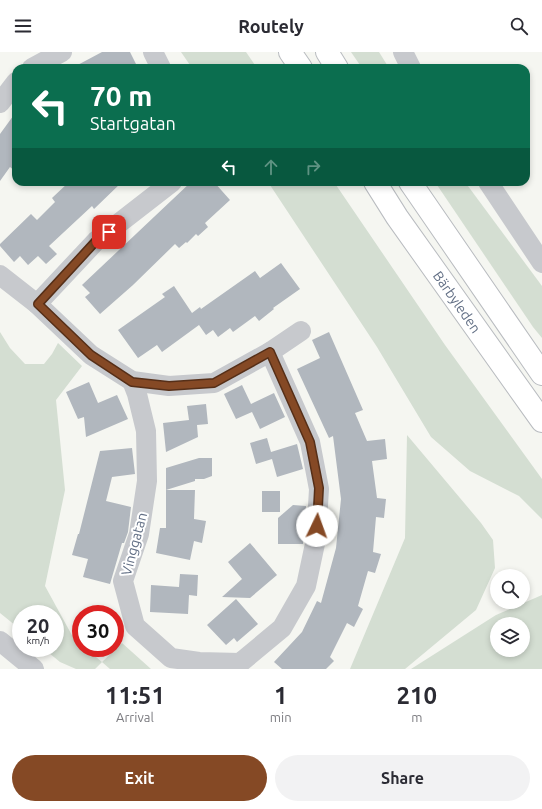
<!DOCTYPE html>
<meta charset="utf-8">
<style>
:root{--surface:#fff;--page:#f2f2f3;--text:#2b2b33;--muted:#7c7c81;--accent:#854925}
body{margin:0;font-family:Ubuntu,sans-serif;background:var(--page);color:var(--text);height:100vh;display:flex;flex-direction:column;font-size:15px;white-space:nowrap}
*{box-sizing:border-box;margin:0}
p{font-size:13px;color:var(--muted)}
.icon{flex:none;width:22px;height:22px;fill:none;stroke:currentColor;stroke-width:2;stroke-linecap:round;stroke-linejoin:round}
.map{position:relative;height:617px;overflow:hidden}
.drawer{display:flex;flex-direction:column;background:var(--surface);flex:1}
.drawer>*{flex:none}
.hud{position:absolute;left:12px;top:12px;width:518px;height:122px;border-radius:12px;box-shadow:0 2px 6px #0003;background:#0b6e4f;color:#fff;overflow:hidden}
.controls{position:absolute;left:490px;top:517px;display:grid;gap:8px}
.controls a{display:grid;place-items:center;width:40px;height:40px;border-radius:50%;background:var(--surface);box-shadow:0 2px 6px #0003;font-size:20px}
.speed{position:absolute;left:12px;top:553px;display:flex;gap:8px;font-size:20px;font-weight:700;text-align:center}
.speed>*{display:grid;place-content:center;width:52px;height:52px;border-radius:50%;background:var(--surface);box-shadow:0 2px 6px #0003;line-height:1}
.speed small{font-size:10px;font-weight:400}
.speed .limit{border:6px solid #d22;background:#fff;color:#111}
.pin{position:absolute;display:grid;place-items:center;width:34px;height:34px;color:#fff;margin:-17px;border-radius:8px;box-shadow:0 2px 6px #0006}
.me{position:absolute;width:44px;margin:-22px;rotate:3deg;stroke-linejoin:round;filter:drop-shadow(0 0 3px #0008)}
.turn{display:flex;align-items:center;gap:14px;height:84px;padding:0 12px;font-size:18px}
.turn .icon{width:52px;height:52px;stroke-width:2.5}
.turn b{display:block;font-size:28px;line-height:34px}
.lanes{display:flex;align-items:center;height:38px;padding:0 12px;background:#0003;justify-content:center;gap:20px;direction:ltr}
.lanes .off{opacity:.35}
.eta{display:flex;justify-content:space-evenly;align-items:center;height:68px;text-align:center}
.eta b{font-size:24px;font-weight:700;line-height:28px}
.primary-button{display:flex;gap:8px;margin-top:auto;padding:8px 12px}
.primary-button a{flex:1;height:46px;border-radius:24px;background:var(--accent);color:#fff;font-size:16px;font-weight:700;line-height:46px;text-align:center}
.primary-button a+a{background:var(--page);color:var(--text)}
header{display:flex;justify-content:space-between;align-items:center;height:52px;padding:0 12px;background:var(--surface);font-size:18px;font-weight:700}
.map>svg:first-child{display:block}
</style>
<header><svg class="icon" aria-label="menu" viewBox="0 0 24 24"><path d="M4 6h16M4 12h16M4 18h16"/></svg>Routely<svg class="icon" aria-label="search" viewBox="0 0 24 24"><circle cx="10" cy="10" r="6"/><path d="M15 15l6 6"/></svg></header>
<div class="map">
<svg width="542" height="617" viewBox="0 0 542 617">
<rect width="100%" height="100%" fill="#f5f6f1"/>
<g fill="#d4ded2" fill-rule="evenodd">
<path d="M181 0H246L257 16H192Z"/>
<path d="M351 0H379L389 16H362Z"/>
<path d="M268 130H334L445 293 542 427V467L519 444 470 419 431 385 377 295Z"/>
<path d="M435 130H465L542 234V286L533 275Z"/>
<path d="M0 280 10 296 25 312H44L52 302 58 291 82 314 56 348 65 438 45 534 74 587 81 592V596H85L102 610 122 591 151 617H110L102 610 95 617H76L60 610 43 596H55V562H21V578L0 561Z"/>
<path d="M407 383 481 471 493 488 495 516 476 558 405 617H350L405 486Z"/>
<path d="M542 543V617H411L496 563ZM497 572H523V598H497Z"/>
</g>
<g fill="#b1b7be">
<path d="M102 0H130L138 16H72Z"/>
<path d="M16 60V120L10 115 0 129V82Z"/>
<path d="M69 130H122L94 157 92 154 49 194 57 202 46 212 38 204 28 213 20 204 14 210 0 194V192L31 162 37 168 55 150 52 146Z"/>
<path d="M191 130H214L230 148 205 171 208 175 198 184 196 182 187 191 186 190 179 196 175 192 133 233 100 262 85 245 90 241 82 233Z"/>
<path d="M281 211 300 237 273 256 274 257 259 269 255 264 233 280 230 276 218 285 213 278 206 283 199 273 162 300 157 293 138 306 118 278 165 245 162 242 174 234 192 261 200 255 201 257 255 219 260 226Z"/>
<path d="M329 280 363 358 355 361 367 389 385 387 387 407 372 409 377 446 386 447 384 466 376 465 373 500 381 502 375 521 368 519 358 554 363 557 354 575 347 571 330 605 334 609 326 617H282L274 610 302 580 317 549 321 551 336 496 341 447 333 384 329 386 297 317 320 306 312 288Z"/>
<path d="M89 330 98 351 117 343 128 367 86 385 84 365 78 367 66 340Z"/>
<path d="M242 333 251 352 274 341 285 365 260 377 252 360 236 367 224 342Z"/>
<path d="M206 352 208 372 197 373 198 385 166 400 163 371 189 368 187 354Z"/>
<path d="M267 386 271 400 297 392 303 417 277 425 272 407 256 412 250 391Z"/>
<path d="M132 396 135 422 112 425 106 449 131 455 128 480 124 491H122L110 532 83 525 88 507 72 503 78 482H79L100 399Z"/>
<path d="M199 406H212V424L204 427H195V429L166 438V416Z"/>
<path d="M166 438H195L194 467 206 469 202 491 194 489 190 508 156 501 160 476H166Z"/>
<rect x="262" y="439" width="18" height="21"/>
<path d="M293 453 306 454 303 492H278V466Z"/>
<path d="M250 491 277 523 250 546 222 545 242 527 228 510Z"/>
<path d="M180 522 198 523 197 544 189 543 188 562 150 560 151 533 179 535Z"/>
<path d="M236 547 258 572 237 590 234 586 226 593 207 573Z"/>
</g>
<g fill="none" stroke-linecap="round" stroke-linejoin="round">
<defs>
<g id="major">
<path d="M290 0 301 16"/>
<path d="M327 0 337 16"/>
<path d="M375 130 397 165 542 369"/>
<path d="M410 130 542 322"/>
</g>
</defs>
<use href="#major" stroke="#b9bcc0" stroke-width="24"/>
<g stroke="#c7c9cd" stroke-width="20">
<path d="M153 0 161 16"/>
<path d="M403 0 411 16"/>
<path d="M32 16 62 0"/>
<path d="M0 51 16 30"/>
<path d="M488 130 542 211"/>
<path d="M0 223 37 252 91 303 132 329 169 334 214 331 270 300 301 279"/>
<path d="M37 252 96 189 172 130"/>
<path d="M132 329 137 342 146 379 147 429 139 482 123 529 135 574 171 606 199 610 240 611 282 576 306 534 316 487 319 437 310 390 270 300"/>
<path d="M0 589 34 617"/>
</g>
<use href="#major" stroke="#fff" stroke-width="22"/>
</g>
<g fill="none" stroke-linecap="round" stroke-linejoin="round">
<defs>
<path id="route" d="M109 180 96 189 38 252 91 303 132 330 169 334 214 331 270 300 310 390 319 436 317 474"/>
</defs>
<use href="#route" stroke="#562f18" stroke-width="10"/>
<use href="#route" stroke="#854925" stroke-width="7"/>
</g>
<g text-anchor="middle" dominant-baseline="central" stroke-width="4" stroke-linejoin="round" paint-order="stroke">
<g font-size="14" fill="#626f85" stroke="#fff">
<text transform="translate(457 250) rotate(55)">Bärbyleden</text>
<text transform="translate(134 492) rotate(-75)">Vinggatan</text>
</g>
</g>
</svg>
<div class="controls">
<a><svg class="icon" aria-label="search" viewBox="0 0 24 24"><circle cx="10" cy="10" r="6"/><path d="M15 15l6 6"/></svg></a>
<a><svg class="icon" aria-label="layers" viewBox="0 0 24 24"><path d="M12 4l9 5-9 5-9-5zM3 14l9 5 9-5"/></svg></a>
</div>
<div class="speed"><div>20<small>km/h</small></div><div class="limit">30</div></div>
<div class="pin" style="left:109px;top:180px;background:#d93025"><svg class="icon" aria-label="arrive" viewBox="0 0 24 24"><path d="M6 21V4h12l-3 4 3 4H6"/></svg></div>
<svg class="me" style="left:317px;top:474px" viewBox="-20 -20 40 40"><circle r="19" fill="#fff"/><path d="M0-13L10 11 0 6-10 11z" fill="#854925"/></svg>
<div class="hud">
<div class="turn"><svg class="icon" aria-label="left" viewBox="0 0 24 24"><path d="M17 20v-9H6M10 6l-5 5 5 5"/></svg><div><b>70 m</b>Startgatan</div></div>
<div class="lanes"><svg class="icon" aria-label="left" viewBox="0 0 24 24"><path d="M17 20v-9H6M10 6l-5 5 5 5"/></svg><svg class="icon off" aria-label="ahead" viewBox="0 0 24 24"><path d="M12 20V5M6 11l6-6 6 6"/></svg><svg class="icon off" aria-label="right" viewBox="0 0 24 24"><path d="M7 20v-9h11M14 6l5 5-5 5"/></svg></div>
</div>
</div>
<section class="drawer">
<div class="eta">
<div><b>11:51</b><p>Arrival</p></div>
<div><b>1</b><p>min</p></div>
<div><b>210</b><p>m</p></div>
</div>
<div class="primary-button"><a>Exit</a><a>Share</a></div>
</section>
